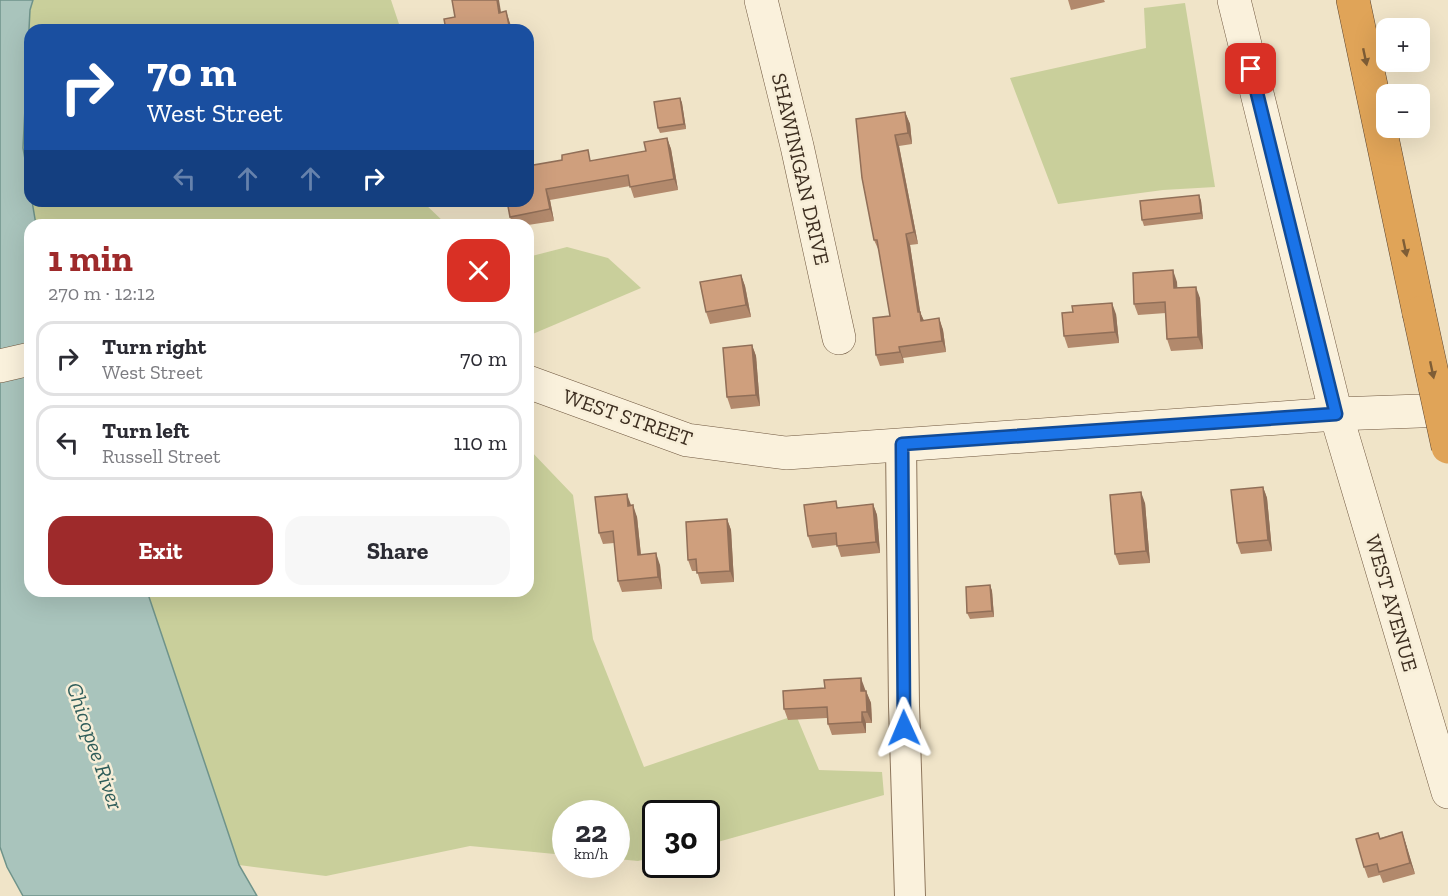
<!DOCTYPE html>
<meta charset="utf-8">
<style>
:root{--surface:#fff;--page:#f7f7f7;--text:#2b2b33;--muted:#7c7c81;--line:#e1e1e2;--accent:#9e2a2b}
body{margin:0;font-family:"Zilla Slab",serif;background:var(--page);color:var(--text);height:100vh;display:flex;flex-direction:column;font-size:22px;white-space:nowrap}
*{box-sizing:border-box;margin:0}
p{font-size:20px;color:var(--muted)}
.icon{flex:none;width:33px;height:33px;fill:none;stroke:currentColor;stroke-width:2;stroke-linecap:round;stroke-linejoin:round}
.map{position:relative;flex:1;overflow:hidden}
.details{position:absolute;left:24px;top:219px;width:510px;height:378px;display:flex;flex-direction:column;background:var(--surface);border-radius:18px;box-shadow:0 6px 24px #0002}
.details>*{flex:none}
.banner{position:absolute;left:24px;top:24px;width:510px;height:183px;border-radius:18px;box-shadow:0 6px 24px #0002;background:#1a4fa0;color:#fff;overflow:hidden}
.buttons{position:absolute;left:1376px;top:18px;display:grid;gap:12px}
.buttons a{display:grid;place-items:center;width:54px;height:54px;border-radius:12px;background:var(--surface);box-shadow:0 6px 24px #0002;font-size:30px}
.speed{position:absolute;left:552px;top:800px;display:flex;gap:12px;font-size:30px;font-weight:700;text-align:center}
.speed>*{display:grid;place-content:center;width:78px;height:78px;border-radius:50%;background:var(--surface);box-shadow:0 6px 24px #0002;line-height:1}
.speed small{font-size:15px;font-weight:400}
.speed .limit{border:3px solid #111;border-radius:9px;background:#fff;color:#111}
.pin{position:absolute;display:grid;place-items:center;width:51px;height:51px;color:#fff;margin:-26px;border-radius:12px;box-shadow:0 3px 9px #0006}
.me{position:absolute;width:66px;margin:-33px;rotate:359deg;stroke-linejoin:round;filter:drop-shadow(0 0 4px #0008)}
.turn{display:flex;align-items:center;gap:21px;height:126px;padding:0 24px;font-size:27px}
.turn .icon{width:78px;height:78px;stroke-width:2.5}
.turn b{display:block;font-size:42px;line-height:51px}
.lanes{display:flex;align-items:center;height:57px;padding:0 24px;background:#0003;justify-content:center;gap:30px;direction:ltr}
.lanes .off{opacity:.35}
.round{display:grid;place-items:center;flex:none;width:63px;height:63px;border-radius:18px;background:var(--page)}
.summary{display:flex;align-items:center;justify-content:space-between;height:102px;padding:0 24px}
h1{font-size:36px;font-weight:700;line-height:45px;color:var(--accent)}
.primary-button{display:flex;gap:12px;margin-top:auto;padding:12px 24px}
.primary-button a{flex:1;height:69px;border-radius:18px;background:var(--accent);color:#fff;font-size:24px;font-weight:700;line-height:69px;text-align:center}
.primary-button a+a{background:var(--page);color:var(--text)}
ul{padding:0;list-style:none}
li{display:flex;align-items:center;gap:18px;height:75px;margin:0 12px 9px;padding:0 12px;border:3px solid var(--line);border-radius:18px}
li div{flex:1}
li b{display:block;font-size:22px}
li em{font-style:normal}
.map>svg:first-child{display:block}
</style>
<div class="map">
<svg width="1448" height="896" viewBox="0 0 1448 896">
<rect width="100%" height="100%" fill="#f0e4c8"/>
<g fill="#c9cf9b">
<path d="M33 0H391L401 30H30V187L23 148 30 10Z"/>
<path d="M1185 3 1215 187 1163 190 1058 204 1010 78 1146 48 1144 8Z"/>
<path d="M32 201H422L447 225H36Z"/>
<path d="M567 247 608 258 641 288 528 336V257Z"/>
<path d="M528 448 573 495 593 639 644 767 796 715 819 770 882 772 884 795 707 845 706 813H656L655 857 638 861 617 859 616 813H566L565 855 470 846 326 876 239 865 147 591H528Z"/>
</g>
<path fill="#a9c4bc" stroke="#6f938a" stroke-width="1.5" d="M0 0H33L30 10 23 148 30 187V201H32L36 225H30V591H147L239 865 257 896H23L7 867 0 847Z"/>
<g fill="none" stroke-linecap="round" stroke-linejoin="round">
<defs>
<path id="minor" d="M901 444 904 706 910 896"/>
<g id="secondary">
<path d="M761 0 797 146 839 338"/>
<path d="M1234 0 1336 414 1448 792"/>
<path d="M0 366 30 359"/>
<path d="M528 382 687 440 786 453 1336 414 1448 410"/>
</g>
<path id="motorway" d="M1353 0 1419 313"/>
</defs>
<use href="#minor" stroke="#8d765c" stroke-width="32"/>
<use href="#secondary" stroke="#6f573f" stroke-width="34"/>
<use href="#motorway" stroke="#5b4430" stroke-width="34"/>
<use href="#minor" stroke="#faf1dc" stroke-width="30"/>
<use href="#secondary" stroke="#faf1dc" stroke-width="33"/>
<use href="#motorway" stroke="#e0a458" stroke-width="33"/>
<defs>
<path id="motorway-bridge" d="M1419 313 1448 447"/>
</defs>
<use href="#motorway-bridge" stroke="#5b4430" stroke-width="34" stroke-linecap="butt"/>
<use href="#motorway-bridge" stroke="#e0a458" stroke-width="33"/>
</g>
<g fill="#b2896c">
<path d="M1068 0H1104L1105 2 1071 10Z"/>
<path d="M680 98 682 103 686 129 660 133 658 128Z"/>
<path d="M905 112 910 124 912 144 899 146 918 244 910 245 920 312 924 321 939 318 943 330 946 352 903 358 904 363 880 366 876 355 890 316 879 251 874 240 862 178Z"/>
<path d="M667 138 671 149 678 190 634 198 630 186 550 200 554 221 528 225H513L510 217 528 166 592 161 646 151Z"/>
<path d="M1199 195 1201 201 1203 219 1144 226 1142 220Z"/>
<path d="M741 275 745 286 751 317 710 324 706 312Z"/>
<path d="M1177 282V288L1200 298 1203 349 1171 351 1167 339 1166 313 1138 315 1134 304Z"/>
<path d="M1073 312 1116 314 1119 343 1068 348 1064 336Z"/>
<path d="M752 345 756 356 760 406 731 409 727 397Z"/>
<path d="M1263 487 1267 498 1272 551 1241 554 1237 543Z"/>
<path d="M1145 503 1150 563 1119 565 1115 554Z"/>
<path d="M873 504 877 515 880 553 841 557 837 545 812 548 808 536 838 508Z"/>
<path d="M631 506 637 517 641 555 660 565 662 589 622 592 618 581 614 543 603 544 599 533Z"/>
<path d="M727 519 731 530 734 582 701 584 697 571H692L688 560Z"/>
<path d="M990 585 992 591 994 617 970 619 967 613Z"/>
<path d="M865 689 871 703 872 723H866V733L832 735 828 724 827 718 788 720 784 709Z"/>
<path d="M1402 832 1415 874 1383 883 1380 875 1368 878 1364 867 1380 838Z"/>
</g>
<g fill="#916f58">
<path d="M497 0H499L503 24 499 13Z"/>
<path d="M506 11 510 23 512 30H510Z"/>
<path d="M680 98 682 103 686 129 684 124Z"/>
<path d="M905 112 910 124 912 144 908 133Z"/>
<path d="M895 135 899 146 918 244 914 232Z"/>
<path d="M667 138 671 149 678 190 674 179Z"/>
<path d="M546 189 550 200 554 221 550 209Z"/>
<path d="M1199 195 1201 201 1203 219 1201 213Z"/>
<path d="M906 234 910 245 921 317 920 312 925 323 926 332 918 312Z"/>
<path d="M1173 270 1177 282 1178 299 1174 288Z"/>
<path d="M741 275 745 286 751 317 746 305Z"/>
<path d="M1196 287 1200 298 1203 349 1198 337Z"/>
<path d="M1112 303 1116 314 1119 343 1115 332Z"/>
<path d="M939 318 943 330 946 352 942 341Z"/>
<path d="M752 345 756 356 760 406 756 395Z"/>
<path d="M899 347 903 358 904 363 900 352Z"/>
<path d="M1263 487 1267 498 1272 551 1268 540Z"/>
<path d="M1141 492 1145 503 1150 563 1146 551Z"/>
<path d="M627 494 631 505 632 517 628 506Z"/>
<path d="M873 504 877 515 880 553 876 542Z"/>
<path d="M633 505 637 517 642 566 638 555Z"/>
<path d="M727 519 731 530 734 582 730 571Z"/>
<path d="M656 553 660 565 662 589 658 577Z"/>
<path d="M990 585 992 591 994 617 992 611Z"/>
<path d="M861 678 865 689V703L861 691Z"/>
<path d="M866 691 871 703 872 723 867 712Z"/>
<path d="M862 712 866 723V733L862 722Z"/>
<path d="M1402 832 1406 844 1415 874 1410 863Z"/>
</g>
<g fill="#cf9f7d" stroke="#916f58" stroke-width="1.5">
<path d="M452 0H497L499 13 506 11 510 30H446L444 19 455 17Z"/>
<path d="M680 98 684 124 658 128 654 102Z"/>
<path d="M905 112 908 133 895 135 914 232 906 234 918 312H920L921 321 939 318 942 341 899 347 900 352 876 355 873 318 890 316 877 240H874L862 178 856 119Z"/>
<path d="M667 138 674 179 630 187 628 175 546 189 550 209 510 217 507 201H528V166L562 160V155L588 150 590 161 646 151 644 142Z"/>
<path d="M1199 195 1201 213 1142 220 1140 201Z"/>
<path d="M1173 270 1174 288 1196 287 1198 337 1167 339 1165 302 1134 304 1133 273Z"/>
<path d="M741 275 746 305 706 312 700 282Z"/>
<path d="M1112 303 1115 332 1064 336 1062 313 1073 312 1072 306Z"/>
<path d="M752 345 756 395 727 397 723 348Z"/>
<path d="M1263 487 1268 540 1237 543 1231 490Z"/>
<path d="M1141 492 1146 551 1115 554 1110 495Z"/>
<path d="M627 494 628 506 633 505 638 555 656 553 658 577 618 581 613 531 599 533 595 497Z"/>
<path d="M836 501 837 508 873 504 876 542 837 546 836 533 808 536 804 505Z"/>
<path d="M727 519 730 571 697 573 696 559 688 560 686 522Z"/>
<path d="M990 585 992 611 967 613 966 587Z"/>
<path d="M861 678V691H866L867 712H862V722L828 724 827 707 784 709 783 691 825 688 824 680Z"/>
<path d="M1402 832 1410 863 1379 872 1377 864 1364 867 1356 839 1378 833 1380 839Z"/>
</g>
<defs><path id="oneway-solid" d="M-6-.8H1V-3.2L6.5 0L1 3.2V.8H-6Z" transform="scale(1.5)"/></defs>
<g fill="#7e5d36">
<use href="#oneway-solid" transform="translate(1365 57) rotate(78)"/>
<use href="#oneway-solid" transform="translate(1405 248) rotate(78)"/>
<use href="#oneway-solid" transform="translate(1432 370) rotate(78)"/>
</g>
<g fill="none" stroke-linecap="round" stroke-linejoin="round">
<defs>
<path id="route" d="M904 728 902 444 1336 414 1251 69"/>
</defs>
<use href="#route" stroke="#114b97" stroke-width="15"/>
<use href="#route" stroke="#1a73e8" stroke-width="10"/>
</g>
<g text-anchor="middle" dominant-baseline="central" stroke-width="5" stroke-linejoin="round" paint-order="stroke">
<g font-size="21" fill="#3d2e20" stroke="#f7eed8">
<text transform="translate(801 169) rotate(77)">SHAWINIGAN DRIVE</text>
<text transform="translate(628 417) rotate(19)">WEST STREET</text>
<text transform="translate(1392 603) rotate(74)">WEST AVENUE</text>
</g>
<g font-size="22" font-style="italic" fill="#2f5d5a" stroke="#f7eed8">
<text transform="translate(95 746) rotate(71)">Chicopee River</text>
</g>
</g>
</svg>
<div class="buttons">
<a>+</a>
<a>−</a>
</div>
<div class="speed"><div>22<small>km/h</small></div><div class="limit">30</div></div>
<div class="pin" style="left:1251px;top:69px;background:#d93025"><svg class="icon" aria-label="arrive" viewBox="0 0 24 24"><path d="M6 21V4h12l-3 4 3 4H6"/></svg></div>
<svg class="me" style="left:904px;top:728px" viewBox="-20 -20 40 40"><path d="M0-17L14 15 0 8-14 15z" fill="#1a73e8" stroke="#fff" stroke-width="4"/></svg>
<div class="banner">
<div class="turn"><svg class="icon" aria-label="right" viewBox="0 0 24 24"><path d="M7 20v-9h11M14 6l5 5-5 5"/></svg><div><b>70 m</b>West Street</div></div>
<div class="lanes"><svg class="icon off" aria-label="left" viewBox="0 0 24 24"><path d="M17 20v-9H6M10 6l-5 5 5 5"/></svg><svg class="icon off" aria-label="ahead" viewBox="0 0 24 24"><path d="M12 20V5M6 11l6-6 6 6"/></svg><svg class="icon off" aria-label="ahead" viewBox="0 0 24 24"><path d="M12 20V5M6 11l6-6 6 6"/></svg><svg class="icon" aria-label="right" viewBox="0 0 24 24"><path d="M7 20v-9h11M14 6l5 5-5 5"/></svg></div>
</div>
<section class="details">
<div class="summary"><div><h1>1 min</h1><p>270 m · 12:12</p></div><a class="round" style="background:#d93025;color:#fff"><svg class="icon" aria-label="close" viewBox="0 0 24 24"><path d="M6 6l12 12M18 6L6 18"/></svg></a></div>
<ul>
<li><svg class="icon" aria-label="right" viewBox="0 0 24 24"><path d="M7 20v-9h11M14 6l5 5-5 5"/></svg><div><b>Turn right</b><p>West Street</p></div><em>70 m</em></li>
<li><svg class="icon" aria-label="left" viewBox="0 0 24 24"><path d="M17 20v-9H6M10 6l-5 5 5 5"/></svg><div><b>Turn left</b><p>Russell Street</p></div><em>110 m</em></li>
</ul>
<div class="primary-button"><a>Exit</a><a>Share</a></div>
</section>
</div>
